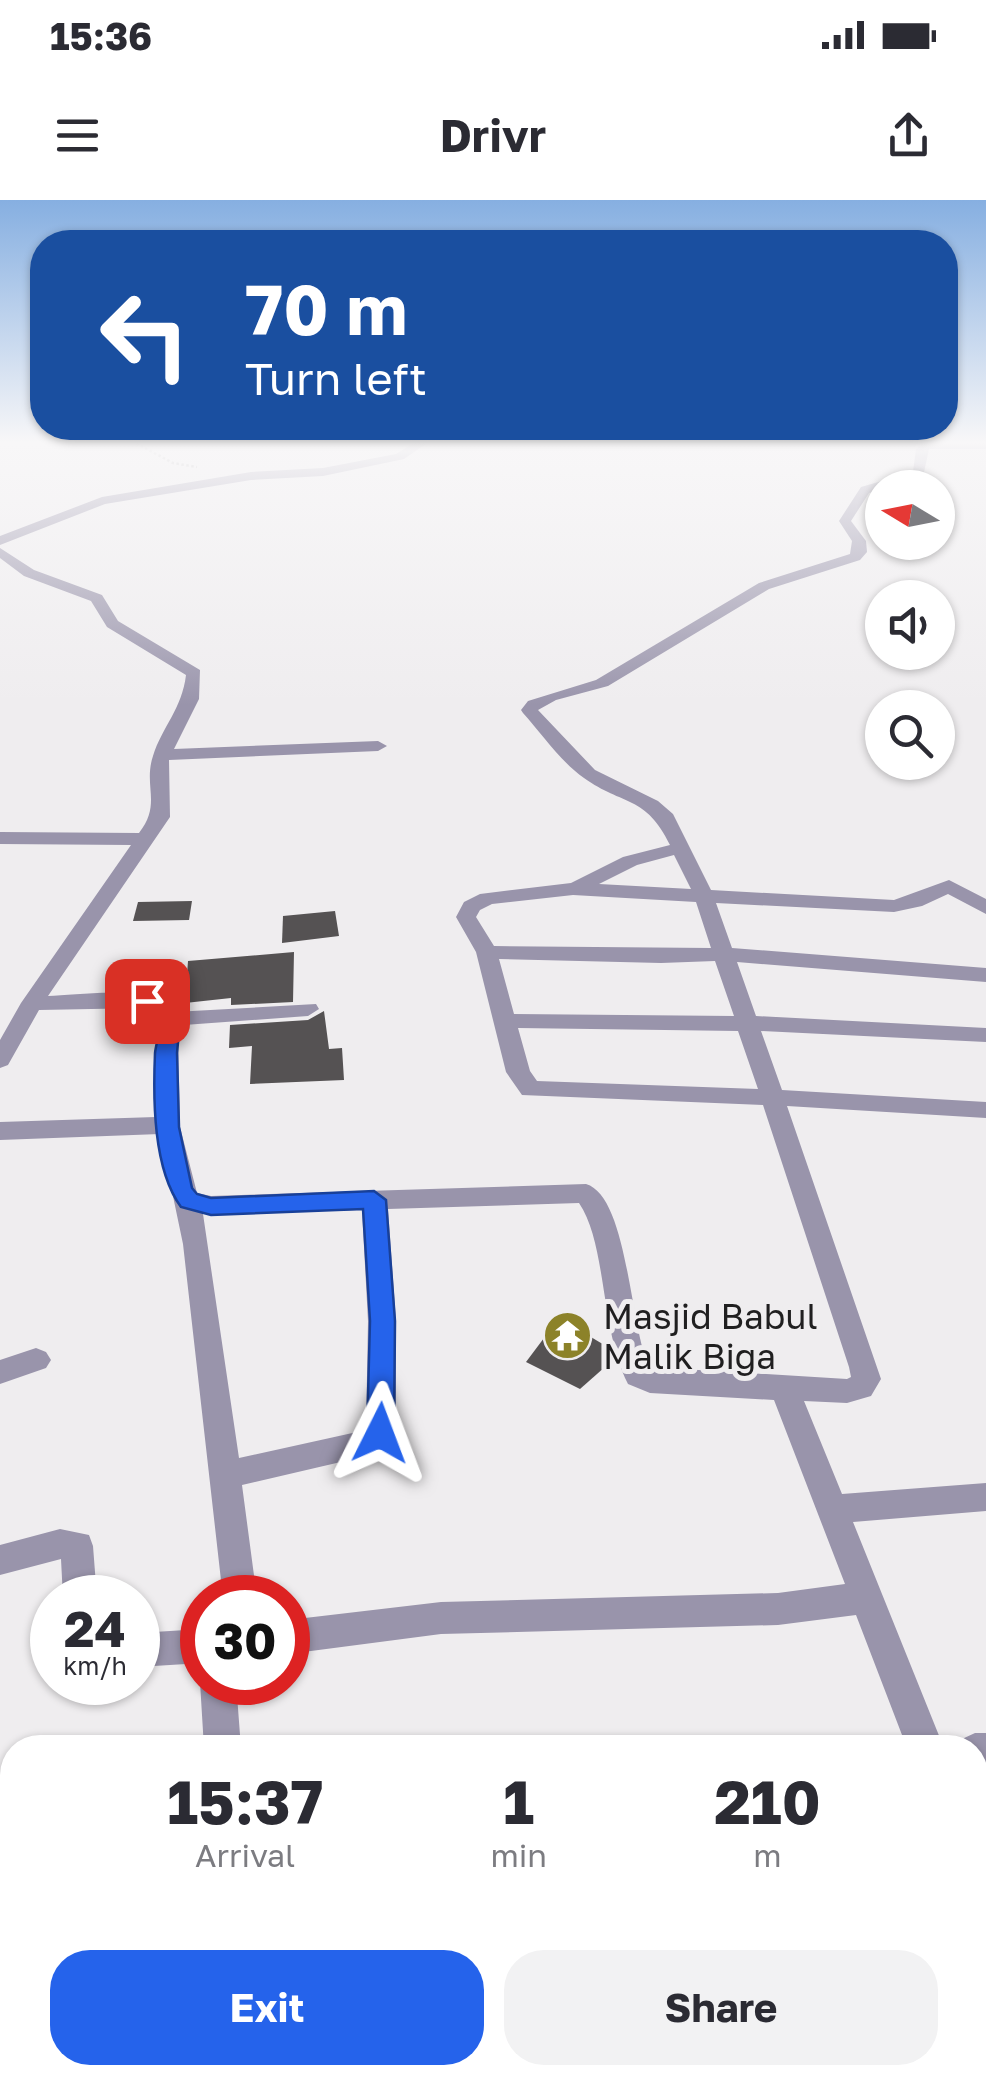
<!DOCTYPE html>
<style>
:root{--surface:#fff;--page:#f2f2f3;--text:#2b2b33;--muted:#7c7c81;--accent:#2563eb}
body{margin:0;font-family:"Golos Text",sans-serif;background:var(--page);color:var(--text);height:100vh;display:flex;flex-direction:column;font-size:38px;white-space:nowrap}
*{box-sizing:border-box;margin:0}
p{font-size:32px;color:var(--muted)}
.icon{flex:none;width:55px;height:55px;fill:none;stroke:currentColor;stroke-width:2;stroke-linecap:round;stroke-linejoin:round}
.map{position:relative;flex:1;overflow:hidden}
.sheet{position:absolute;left:0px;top:1535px;width:988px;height:350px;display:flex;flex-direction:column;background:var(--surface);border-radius:40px 40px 0 0;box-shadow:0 2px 8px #0004}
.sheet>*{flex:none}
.banner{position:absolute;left:30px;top:30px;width:928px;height:210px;border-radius:40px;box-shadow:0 2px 8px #0004;background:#1a4fa0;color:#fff;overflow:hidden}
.needle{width:65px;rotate:280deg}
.buttons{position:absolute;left:865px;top:270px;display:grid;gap:20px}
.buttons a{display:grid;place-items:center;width:90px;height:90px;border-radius:50%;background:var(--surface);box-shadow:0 2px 8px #0004;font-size:50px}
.speed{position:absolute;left:30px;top:1375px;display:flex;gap:20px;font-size:50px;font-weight:700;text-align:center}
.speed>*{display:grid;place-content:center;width:130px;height:130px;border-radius:50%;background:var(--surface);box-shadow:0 2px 8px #0004;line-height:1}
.speed small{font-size:25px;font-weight:400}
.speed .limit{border:15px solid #d22;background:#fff;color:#111}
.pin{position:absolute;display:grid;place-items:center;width:85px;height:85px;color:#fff;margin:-42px;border-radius:20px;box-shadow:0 5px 15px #0006}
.me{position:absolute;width:110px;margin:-55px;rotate:3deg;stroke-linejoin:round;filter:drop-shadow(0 0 8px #0008)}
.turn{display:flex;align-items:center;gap:35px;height:210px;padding:0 50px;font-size:45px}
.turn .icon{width:130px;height:130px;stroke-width:2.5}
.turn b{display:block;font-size:70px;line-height:85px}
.eta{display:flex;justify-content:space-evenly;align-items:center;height:170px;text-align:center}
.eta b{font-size:60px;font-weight:700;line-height:70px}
.cta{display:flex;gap:20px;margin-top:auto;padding:20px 50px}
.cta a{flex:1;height:115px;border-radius:40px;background:var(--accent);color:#fff;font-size:40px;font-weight:700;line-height:115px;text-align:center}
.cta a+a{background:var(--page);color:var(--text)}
.status{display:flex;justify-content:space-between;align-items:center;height:70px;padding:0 50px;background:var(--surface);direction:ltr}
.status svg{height:28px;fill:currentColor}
header{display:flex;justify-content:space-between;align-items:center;height:130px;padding:0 50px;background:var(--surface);font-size:45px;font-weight:700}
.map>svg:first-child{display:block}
</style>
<div class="status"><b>15:36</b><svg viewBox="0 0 49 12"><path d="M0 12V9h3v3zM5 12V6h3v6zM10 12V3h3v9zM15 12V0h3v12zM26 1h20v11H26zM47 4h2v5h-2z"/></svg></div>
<header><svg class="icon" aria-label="menu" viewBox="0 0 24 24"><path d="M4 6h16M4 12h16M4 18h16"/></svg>Drivr<svg class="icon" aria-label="share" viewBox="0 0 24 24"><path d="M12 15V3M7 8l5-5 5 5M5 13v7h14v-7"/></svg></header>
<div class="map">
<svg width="986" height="1885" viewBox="0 0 986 1885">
<rect width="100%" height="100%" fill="#efedef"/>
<path fill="#dfb6b6" d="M861 1873 866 1885H540L536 1873Z"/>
<g fill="#555253">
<path d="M192 701 189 720 133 721 138 702Z"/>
<path d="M335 711 339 736 282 743 283 716Z"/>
<path d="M294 752 293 802 231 805V798L185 803 188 761Z"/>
<path d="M324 811 329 849 342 848 344 880 250 884 252 846 229 848 230 825 308 820Z"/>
<path d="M559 1118 611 1149 614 1159 580 1189 526 1162Z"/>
</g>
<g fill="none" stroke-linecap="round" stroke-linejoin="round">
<path stroke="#9c9b9c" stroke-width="2.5" stroke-dasharray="2.5 2.5" stroke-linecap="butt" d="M132 241 173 263 197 267"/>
<g fill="#9994ab" fill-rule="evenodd">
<path d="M417 241H430L404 259 323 276 251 280 105 304 0 345V336L102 297 251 272 323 268 396 254Z"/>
<path d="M986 243V249H929L923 277 869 293 851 321 866 341 867 352 860 360 769 389 608 486 556 500 538 510 595 570 658 601 673 614 711 690 894 700 949 680 986 699V714L948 694 922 706 894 712 716 703 732 748 986 768V782L737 762 756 816 986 828V842L761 831 782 890 986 902V918L787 906 881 1179 871 1196 847 1203 804 1201 842 1294 986 1283V1311L853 1322 944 1548H907L856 1415 778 1425 441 1434 288 1454V1420L441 1402 778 1393 845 1384 774 1200 650 1193 628 1184C600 1129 607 1044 579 1003L388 1009 396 1121V1233L386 1250 375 1254 242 1285 257 1398H223L183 1044 160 934 0 940V922L156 917V835L161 826 151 811 144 808 39 810 8 865 0 868V840L21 803 131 645 0 644V632L139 633C162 604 143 586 153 556 162 527 182 509 186 475L107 427 91 401 24 376 0 358V348L34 370 102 395 118 421 200 470 199 499 174 549 378 541 387 546 378 551 169 560 170 617 48 796C80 795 155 783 174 812L316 804 319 809 308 816 184 825 178 835 180 927 197 993 211 996 586 984C628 996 630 1128 649 1167L847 1179 851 1177 849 1167 763 905 522 895 506 872 476 752 456 717 464 702 480 694 571 683 623 657 670 645C646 595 623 606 584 578 561 562 542 534 523 513L521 510 528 501 596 480 759 383 850 354 852 341 839 321 861 287 913 272 916 249 923 244ZM674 655 691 689 599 684 637 665ZM573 695 696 702 711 748 494 746 476 717 480 710 492 704ZM499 759 661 763 715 761 734 816 514 814ZM518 828 738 831 758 889 537 881 530 871ZM362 1010 368 1121 366 1230 239 1258 203 1014Z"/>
<path d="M36 1148 46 1152 51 1160 46 1168 0 1184V1160Z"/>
<path d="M60 1329 89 1335 93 1346 97 1398H63L61 1359 0 1375V1345Z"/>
<path d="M202 1429V1463L138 1467V1433Z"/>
<path d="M202 1476V1482H236L241 1548H204L200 1482Z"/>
<path d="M975 1533H986V1571H975V1548H958L962 1539Z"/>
<path d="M492 1872H536L539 1885H495Z"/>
</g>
</g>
<linearGradient id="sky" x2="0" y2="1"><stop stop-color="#86afe1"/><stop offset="0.48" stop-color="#f8f7f8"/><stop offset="1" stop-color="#f8f7f8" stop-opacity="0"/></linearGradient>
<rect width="986" height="505" fill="url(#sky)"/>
<path fill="#2563eb" stroke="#184099" stroke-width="2.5" d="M147 795 172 806 180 822 177 853 179 927 192 988 197 994 211 998 374 991 386 1000 395 1121 394 1233 390 1241 380 1245 371 1241 367 1233 370 1121 363 1009 211 1015 181 1007C153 969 153 899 155 853 156 843 161 831 159 822 157 811 143 808 137 801Z"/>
<defs>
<symbol id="temple-disc" viewBox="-11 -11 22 22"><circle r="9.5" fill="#8c8229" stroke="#efedef"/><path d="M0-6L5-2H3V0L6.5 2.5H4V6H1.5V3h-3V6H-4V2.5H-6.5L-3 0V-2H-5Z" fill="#fff"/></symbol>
</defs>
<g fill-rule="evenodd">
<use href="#temple-disc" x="540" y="1108" width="55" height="55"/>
</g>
<g text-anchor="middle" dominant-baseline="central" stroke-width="10" stroke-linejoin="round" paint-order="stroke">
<g font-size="35" fill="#201f20" stroke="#efedef" text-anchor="start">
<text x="603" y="1116">Masjid Babul<tspan x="603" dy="40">Malik Biga</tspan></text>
</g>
</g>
</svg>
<div class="buttons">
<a><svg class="needle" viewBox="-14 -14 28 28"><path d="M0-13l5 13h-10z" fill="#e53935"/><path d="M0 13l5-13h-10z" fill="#7c7c81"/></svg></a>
<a><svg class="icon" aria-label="sound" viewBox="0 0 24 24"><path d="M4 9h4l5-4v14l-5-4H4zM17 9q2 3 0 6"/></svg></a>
<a><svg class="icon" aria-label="search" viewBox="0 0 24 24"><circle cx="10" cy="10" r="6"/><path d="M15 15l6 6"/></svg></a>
</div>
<div class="speed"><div>24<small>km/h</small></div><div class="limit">30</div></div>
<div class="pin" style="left:147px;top:801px;background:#d93025"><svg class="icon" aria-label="arrive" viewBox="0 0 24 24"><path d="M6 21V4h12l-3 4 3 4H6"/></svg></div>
<svg class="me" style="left:380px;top:1233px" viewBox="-20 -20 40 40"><path d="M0-17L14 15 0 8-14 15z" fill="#2563eb" stroke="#fff" stroke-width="4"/></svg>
<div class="banner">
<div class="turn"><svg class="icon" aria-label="left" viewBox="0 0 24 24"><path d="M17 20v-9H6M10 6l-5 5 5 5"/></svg><div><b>70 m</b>Turn left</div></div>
</div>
<section class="sheet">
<div class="eta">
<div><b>15:37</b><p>Arrival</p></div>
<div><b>1</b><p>min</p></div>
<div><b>210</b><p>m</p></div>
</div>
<div class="cta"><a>Exit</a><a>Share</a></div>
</section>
</div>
